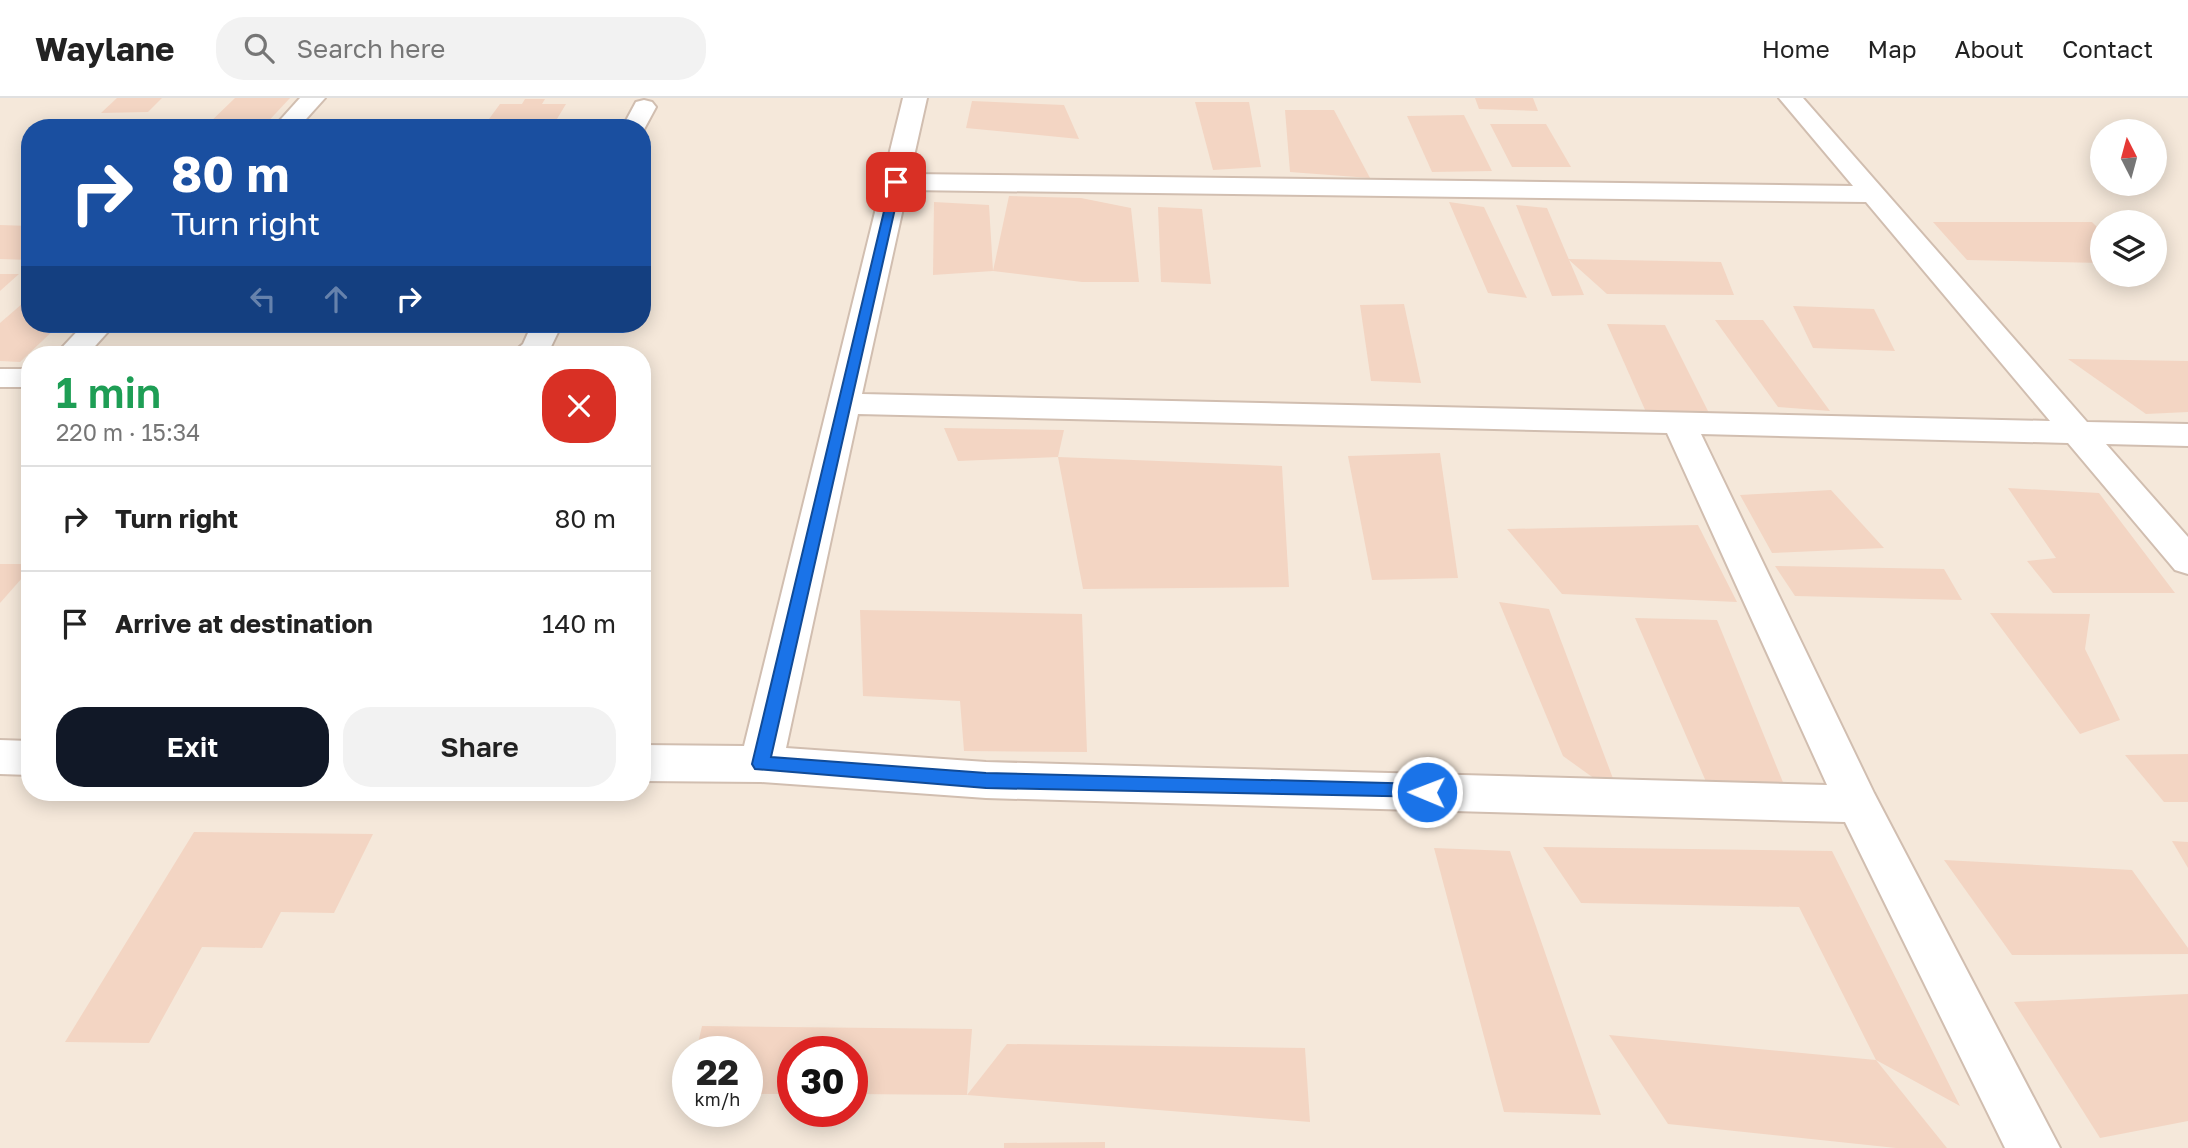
<!DOCTYPE html>
<meta charset="utf-8">
<style>
:root{--surface:#fff;--page:#f2f2f2;--text:#222;--muted:#767676;--line:#e0e0e0;--accent:#111827}
body{margin:0;font-family:"Golos Text",sans-serif;background:var(--page);color:var(--text);height:100vh;display:flex;flex-direction:column;font-size:26px;white-space:nowrap}
*{box-sizing:border-box;margin:0}
p{font-size:23px;color:var(--muted)}
.icon{flex:none;width:38px;height:38px;fill:none;stroke:currentColor;stroke-width:2;stroke-linecap:round;stroke-linejoin:round}
.map{position:relative;flex:1;overflow:hidden}
.details{position:absolute;left:21px;top:248px;width:630px;height:455px;display:flex;flex-direction:column;background:var(--surface);border-radius:28px;box-shadow:0 4px 18px #0003}
.details>*{flex:none}
.banner{position:absolute;left:21px;top:21px;width:630px;height:214px;border-radius:28px;box-shadow:0 4px 18px #0003;background:#1a4fa0;color:#fff;overflow:hidden}
.needle{width:46px;rotate:354deg}
.controls{position:absolute;left:2090px;top:21px;display:grid;gap:14px}
.controls a{display:grid;place-items:center;width:77px;height:77px;border-radius:50%;background:var(--surface);box-shadow:0 4px 18px #0003;font-size:35px}
.speed{position:absolute;left:672px;top:938px;display:flex;gap:14px;font-size:35px;font-weight:700;text-align:center}
.speed>*{display:grid;place-content:center;width:91px;height:91px;border-radius:50%;background:var(--surface);box-shadow:0 4px 18px #0003;line-height:1}
.speed small{font-size:18px;font-weight:400}
.speed .limit{border:10px solid #d22;background:#fff;color:#111}
.pin{position:absolute;display:grid;place-items:center;width:60px;height:60px;color:#fff;margin:-30px;border-radius:14px;box-shadow:0 4px 10px #0006}
.me{position:absolute;width:77px;margin:-38px;rotate:271deg;stroke-linejoin:round;filter:drop-shadow(0 0 5px #0008)}
.turn{display:flex;align-items:center;gap:24px;height:147px;padding:0 35px;font-size:32px}
.turn .icon{width:91px;height:91px;stroke-width:2.5}
.turn b{display:block;font-size:49px;line-height:60px}
.lanes{display:flex;align-items:center;height:66px;padding:0 35px;background:#0003;justify-content:center;gap:35px;direction:ltr}
.lanes .off{opacity:.35}
.round{display:grid;place-items:center;flex:none;width:74px;height:74px;border-radius:28px;background:var(--page)}
.summary{display:flex;align-items:center;justify-content:space-between;height:119px;padding:0 35px}
h1{font-size:42px;font-weight:600;line-height:52px;color:#1e9e55}
.cta{display:flex;gap:14px;margin-top:auto;padding:14px 35px}
.cta a{flex:1;height:80px;border-radius:28px;background:var(--accent);color:#fff;font-size:28px;font-weight:600;line-height:80px;text-align:center}
.cta a+a{background:var(--page);color:var(--text)}
ul{padding:0;list-style:none}
li{display:flex;align-items:center;gap:21px;height:105px;padding:0 35px;border-top:2px solid var(--line)}
li div{flex:1}
li b{display:block;font-size:26px}
li em{font-style:normal}
header{display:flex;align-items:center;gap:42px;box-sizing:border-box;height:98px;padding:0 35px;background:var(--surface);border-bottom:2px solid var(--line)}
header strong{font-size:33px}
nav{display:flex;gap:38px;margin-inline-start:auto;font-size:24px}
.search{width:490px;height:63px;background:var(--page);display:flex;align-items:center;gap:18px;box-sizing:border-box;padding:0 24px;border-radius:28px;color:var(--muted);font-size:26px}
.map>svg:first-child{display:block}
</style>
<header>
<strong>Waylane</strong>
<div class="search"><svg class="icon" aria-label="search" viewBox="0 0 24 24"><circle cx="10" cy="10" r="6"/><path d="M15 15l6 6"/></svg>Search here</div>
<nav><a>Home</a><a>Map</a><a>About</a><a>Contact</a></nav>
</header>
<div class="map">
<svg width="2188" height="1050" viewBox="0 0 2188 1050">
<rect width="100%" height="100%" fill="#fdf6ec"/>
<path fill="#f5e8da" fill-rule="evenodd" d="M0 0H2188V1050H0ZM30 30H642V226H30ZM2102 33H2154V86H2102ZM2102 124H2154V177H2102ZM30 257H642V695H30ZM688 954H747V1013H688ZM793 954H852V1013H793Z"/>
<g fill="#f3d5c3">
<path d="M117 0H162L148 14 101 15Z"/>
<path d="M235 0H290L262 30H204Z"/>
<path d="M1475 0H1533L1538 13 1479 11Z"/>
<path d="M525 1H545L542 6H566L557 21H589L584 30H476L482 21H489L500 6H522Z"/>
<path d="M972 3 1064 7 1079 41 966 30Z"/>
<path d="M1195 4H1249L1261 69 1213 72Z"/>
<path d="M1285 12H1334L1370 80 1290 74Z"/>
<path d="M1464 17 1492 73 1432 74 1407 18Z"/>
<path d="M1490 26H1546L1571 69H1512Z"/>
<path d="M1009 98 1081 100 1131 110 1139 184H1082L993 173Z"/>
<path d="M934 104 989 107 993 173 933 177Z"/>
<path d="M1449 104 1484 109 1527 200 1488 195Z"/>
<path d="M1516 107 1547 110 1584 197 1552 198Z"/>
<path d="M1158 109 1202 111 1211 186 1161 184Z"/>
<path d="M1933 124H2092L2102 134V165L1967 162Z"/>
<path d="M0 127 30 128V162L0 161Z"/>
<path d="M1568 161 1721 164 1734 197 1607 196Z"/>
<path d="M0 176H19L0 193Z"/>
<path d="M30 199V226H60L20 264 0 263V225Z"/>
<path d="M1404 206 1421 285 1371 283 1360 207Z"/>
<path d="M1793 208 1874 211 1895 253 1813 250Z"/>
<path d="M1715 222H1763L1830 313 1778 309Z"/>
<path d="M1607 226 1665 227 1709 315 1646 314Z"/>
<path d="M2068 261 2188 263V314L2146 316Z"/>
<path d="M944 330 1064 332 1058 359 958 363Z"/>
<path d="M1440 355 1458 480 1372 482 1348 358Z"/>
<path d="M1058 359 1282 368 1289 489 1083 491Z"/>
<path d="M2008 390 2099 395 2175 495H2053L2027 463 2056 460Z"/>
<path d="M1831 392 1884 450 1772 455 1740 397Z"/>
<path d="M1698 427 1737 504 1562 496 1507 431Z"/>
<path d="M0 466H30V471L0 505Z"/>
<path d="M1775 468 1944 471 1962 502 1795 498Z"/>
<path d="M1499 504 1549 511 1620 699 1563 658Z"/>
<path d="M860 512 1082 516 1087 654 964 653 960 603 863 598Z"/>
<path d="M1990 515 2090 516 2085 551 2120 622 2080 636Z"/>
<path d="M1635 520 1717 522 1791 704 1714 702Z"/>
<path d="M2188 656V704H2164L2125 657Z"/>
<path d="M194 734 373 736 334 815 281 814 262 850 202 849 149 945 65 944Z"/>
<path d="M2172 743 2188 744V770Z"/>
<path d="M1543 749 1832 753 1960 1008 1876 962 1799 809 1581 805Z"/>
<path d="M1434 750 1510 753 1601 1017 1504 1014Z"/>
<path d="M1944 762 2132 772 2188 850V856L2012 857Z"/>
<path d="M2188 896V1023L2100 1040 2014 904Z"/>
<path d="M702 928 972 931 967 997 852 996V954H793V996H747V954H696Z"/>
<path d="M1609 937 1876 962 1947 1050H1896L1668 1026Z"/>
<path d="M1007 946 1305 950 1310 1024 967 997Z"/>
<path d="M1105 1044V1050H1004V1045Z"/>
</g>
<g fill="none" stroke-linecap="round" stroke-linejoin="round">
<defs>
<g id="minor">
<path d="M300 0H325L298 30H273Z"/>
<path d="M903 0H927L910 76 1853 88 1779 0H1803L2087 324 2188 326V348L2106 346 2188 439V476L2175 472 2068 345 1701 336 1874 695 2060 1050H2005L1845 724 986 700 761 684 642 683V647L744 648ZM907 92 1866 104 2050 323 862 296ZM858 316 1667 335 1827 687 986 664 786 650Z"/>
<path d="M644 2 652 4 656 9 642 35V30H622L636 4Z"/>
<path d="M84 226H115L87 257H55Z"/>
<path d="M532 226H562L547 257H510L523 246Z"/>
<rect x="0" y="271" width="30" height="18"/>
<path d="M0 642 30 643V677L0 676Z"/>
</g>
</defs>
<use href="#minor" stroke="#d1beb0" stroke-width="4"/>
<use href="#minor" fill="#fff" fill-rule="evenodd"/>
</g>
<path fill="#1a73e8" stroke="#114b97" stroke-width="2" d="M896 81 901 84 771 659 986 675 1427 686 1433 689 1436 694 1433 699 986 690 755 671 752 666 891 84Z"/>
</svg>
<div class="controls">
<a><svg class="needle" viewBox="-14 -14 28 28"><path d="M0-13l5 13h-10z" fill="#e53935"/><path d="M0 13l5-13h-10z" fill="#767676"/></svg></a>
<a><svg class="icon" aria-label="layers" viewBox="0 0 24 24"><path d="M12 4l9 5-9 5-9-5zM3 14l9 5 9-5"/></svg></a>
</div>
<div class="speed"><div>22<small>km/h</small></div><div class="limit">30</div></div>
<div class="pin" style="left:896px;top:84px;background:#d93025"><svg class="icon" aria-label="arrive" viewBox="0 0 24 24"><path d="M6 21V4h12l-3 4 3 4H6"/></svg></div>
<svg class="me" style="left:1427px;top:694px" viewBox="-20 -20 40 40"><circle r="17" fill="#1a73e8" stroke="#fff" stroke-width="3"/><path d="M0-11L8 9 0 5-8 9z" fill="#fff"/></svg>
<div class="banner">
<div class="turn"><svg class="icon" aria-label="right" viewBox="0 0 24 24"><path d="M7 20v-9h11M14 6l5 5-5 5"/></svg><div><b>80 m</b>Turn right</div></div>
<div class="lanes"><svg class="icon off" aria-label="left" viewBox="0 0 24 24"><path d="M17 20v-9H6M10 6l-5 5 5 5"/></svg><svg class="icon off" aria-label="ahead" viewBox="0 0 24 24"><path d="M12 20V5M6 11l6-6 6 6"/></svg><svg class="icon" aria-label="right" viewBox="0 0 24 24"><path d="M7 20v-9h11M14 6l5 5-5 5"/></svg></div>
</div>
<section class="details">
<div class="summary"><div><h1>1 min</h1><p>220 m · 15:34</p></div><a class="round" style="background:#d93025;color:#fff"><svg class="icon" aria-label="close" viewBox="0 0 24 24"><path d="M6 6l12 12M18 6L6 18"/></svg></a></div>
<ul>
<li><svg class="icon" aria-label="right" viewBox="0 0 24 24"><path d="M7 20v-9h11M14 6l5 5-5 5"/></svg><div><b>Turn right</b></div><em>80 m</em></li>
<li><svg class="icon" aria-label="arrive" viewBox="0 0 24 24"><path d="M6 21V4h12l-3 4 3 4H6"/></svg><div><b>Arrive at destination</b></div><em>140 m</em></li>
</ul>
<div class="cta"><a>Exit</a><a>Share</a></div>
</section>
</div>
